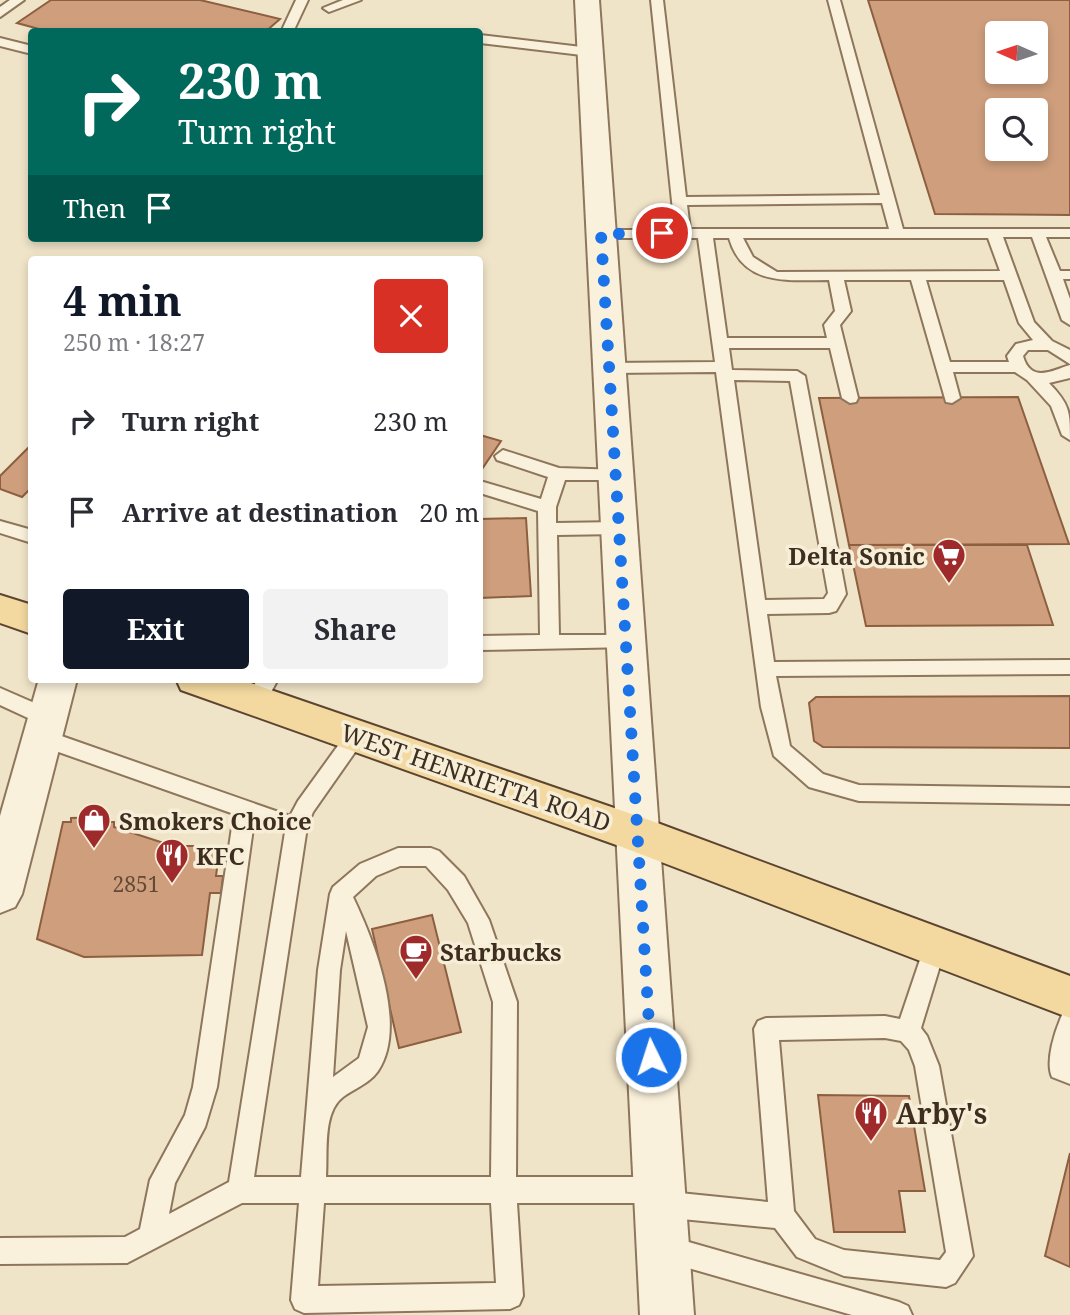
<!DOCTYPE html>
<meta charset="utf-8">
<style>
:root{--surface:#fff;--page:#f2f2f3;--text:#2b2b33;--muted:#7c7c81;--accent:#111827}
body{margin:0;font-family:"Noto Serif",serif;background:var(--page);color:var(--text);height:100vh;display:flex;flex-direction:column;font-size:26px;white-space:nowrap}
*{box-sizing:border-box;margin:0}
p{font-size:23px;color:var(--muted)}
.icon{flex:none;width:38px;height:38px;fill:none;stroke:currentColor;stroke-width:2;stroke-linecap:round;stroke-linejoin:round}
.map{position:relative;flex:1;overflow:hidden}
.panel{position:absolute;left:28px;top:256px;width:455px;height:427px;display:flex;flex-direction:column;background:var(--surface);border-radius:7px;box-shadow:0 4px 10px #0003}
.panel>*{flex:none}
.guide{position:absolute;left:28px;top:28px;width:455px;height:214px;border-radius:7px;box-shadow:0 4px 10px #0003;background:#00695c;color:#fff;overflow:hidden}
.needle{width:46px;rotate:273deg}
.buttons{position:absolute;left:985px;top:21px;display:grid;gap:14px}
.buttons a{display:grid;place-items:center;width:63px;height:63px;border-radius:7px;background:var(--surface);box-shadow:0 4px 10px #0003;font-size:35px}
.pin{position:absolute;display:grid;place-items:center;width:60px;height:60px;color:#fff;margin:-30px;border:4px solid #fff;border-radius:50%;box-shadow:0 2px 7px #0007}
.me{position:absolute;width:77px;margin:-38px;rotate:356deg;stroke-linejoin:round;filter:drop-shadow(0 0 5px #0008)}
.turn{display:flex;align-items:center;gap:24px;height:147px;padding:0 35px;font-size:32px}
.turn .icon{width:91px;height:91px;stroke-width:2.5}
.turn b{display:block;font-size:49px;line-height:60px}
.then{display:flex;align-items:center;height:66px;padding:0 35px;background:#0003;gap:14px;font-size:26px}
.round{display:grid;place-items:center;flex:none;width:74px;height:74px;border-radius:7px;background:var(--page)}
.overview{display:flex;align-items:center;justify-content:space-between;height:119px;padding:0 35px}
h1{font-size:42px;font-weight:700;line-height:52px;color:var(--accent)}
.primary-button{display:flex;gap:14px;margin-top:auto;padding:14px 35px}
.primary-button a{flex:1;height:80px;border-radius:7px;background:var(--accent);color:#fff;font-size:28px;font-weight:700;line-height:80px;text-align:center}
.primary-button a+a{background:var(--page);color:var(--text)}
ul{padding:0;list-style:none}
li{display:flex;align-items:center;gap:21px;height:91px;padding:0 35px}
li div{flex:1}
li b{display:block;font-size:26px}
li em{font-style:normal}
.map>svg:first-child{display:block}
</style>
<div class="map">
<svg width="1070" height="1315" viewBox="0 0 1070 1315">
<rect width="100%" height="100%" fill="#f0e4c8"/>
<g fill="#cf9f7d" stroke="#8d5f41" stroke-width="2" fill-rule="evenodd">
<path d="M51 0H200L280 19 265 32H50L17 23Z"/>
<path d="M868 0H1070V215L935 214ZM998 33H1036V72H998ZM998 110H1036V149H998Z"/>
<path d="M1018 397 1069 544 849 545 819 398Z"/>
<path d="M480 435 501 441 480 472Z"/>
<path d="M32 444V487L22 497 0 489V476Z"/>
<path d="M526 518 531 596 480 598V519Z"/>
<path d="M849 545H1027L1053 625 866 626Z"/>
<path d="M1070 696V748L823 747 814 741 809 703 816 697Z"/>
<path d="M108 817 107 822H114V827L173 846H220L216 876H223L221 893H210L202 955 84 957 37 939 63 822H71V818Z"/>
<path d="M432 915 461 1032 399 1048 372 929Z"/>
<path d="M818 1095 909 1096 925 1191H899L905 1232H834Z"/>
<path d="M1070 1153V1267L1045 1256Z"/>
</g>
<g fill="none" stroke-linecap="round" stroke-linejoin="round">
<defs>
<g id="service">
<path d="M10 0H24L0 17V7Z"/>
<path d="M296 0H308L293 32H281Z"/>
<path d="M343 0H361L329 12 323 8Z"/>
<path d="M651 0H663L686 197 880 195 828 0H840L903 229H1070V237H1046L1060 271H1070V279H1063L1070 299V325L1062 320 1032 237H1003L1034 322 1052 341 1070 350V364L1048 350H1028L1023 356C1031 384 1053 370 1070 365V378L1049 383C1070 405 1070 411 1070 440L1062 435 1051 406 1027 380 1015 372H953L960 398 952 403 946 402 911 280H844L851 311 840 325 858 398 856 402 850 403 842 398 830 348H729L732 370 797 371 805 376 846 594 836 611 829 613 767 614 774 662 1070 660V674L776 676 790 746 823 774 859 785 1070 788V804L859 801 816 789 809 787 774 756 761 707 716 372 609 373 601 368 609 363 715 362 698 238H601L594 234 601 230H675ZM882 203 889 229H690L687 205ZM713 238H729C743 287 789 280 829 280L835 311 824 325 827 338H727ZM743 238H988L1000 271 777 272 753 257ZM926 280H1004L1019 323 1033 340 1016 344 1007 356 1009 362H950ZM734 380 790 381 828 593 824 599 765 600Z"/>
<path d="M480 35 590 48 596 52 590 56 480 43Z"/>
<path d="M0 38 32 46V54L0 46Z"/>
<path d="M503 450 559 468 621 470 624 474 621 478 615 480H565L556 507V523L619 522 625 524 628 528 625 532 619 534 557 535 559 635H626L633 637 636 642 633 647 480 650V636L540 635 538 511 480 493V481L541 499 548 477 497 460 495 456Z"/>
<path d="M0 521 32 530V543L0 533Z"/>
<path d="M258 679H278C271 692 263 711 247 705L244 700Z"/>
<path d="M0 688 55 712 58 718 55 724 48 726 41 724 0 705Z"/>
<path d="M357 727 364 729 367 735 313 812 307 827 254 1177H301L318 970 330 894 333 887 360 864 398 848H431L439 851 464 876 489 920 517 1002 516 1177H658L667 1181 670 1192 768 1202 754 1029 758 1021 766 1018 885 1016 900 1019 927 939 935 936 943 939 946 946 921 1028 927 1036 939 1066 973 1256 955 1283 946 1287 844 1276 797 1257 775 1228 661 1217 652 1213 649 1203H517L523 1296 519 1305 510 1309 304 1313 295 1309 291 1300 299 1203H242L127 1263 0 1264V1238L125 1237 140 1229 150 1180 185 1115 193 1087 234 814 36 744 33 738 36 732 43 730 50 732 290 816 298 801 350 729ZM254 821 285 832 229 1182 169 1214 175 1183 205 1127 217 1087ZM400 866H426L448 890 468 923 493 1002 491 1177H326C328 1153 322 1113 343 1097 355 1088 369 1084 378 1071 408 1026 374 941 353 897L376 876ZM346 931 368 1027 359 1058 333 1077 340 970ZM885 1038 901 1041 909 1050 915 1066 946 1252 940 1260 844 1250 815 1239 794 1211 779 1040ZM324 1203H491L496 1283 318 1286Z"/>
<path d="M1070 1012V1084L1052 1077C1045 1061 1055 1031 1062 1015Z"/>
<path d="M664 1235 899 1302 908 1306 912 1315H852L664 1261 655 1257 651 1248 655 1239Z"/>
</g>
<path id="minor" d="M39 679H77L22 894 15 907 0 913V816Z"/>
<path id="tertiary" d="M575 0H599L694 1315H640Z"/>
<g id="primary">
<path d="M0 595 32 605V634L0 623Z"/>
<path d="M176 679H239L652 821 1070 976V1018L622 847 181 690Z"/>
</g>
</defs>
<use href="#service" stroke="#8d765c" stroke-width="4"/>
<use href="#minor" stroke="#8d765c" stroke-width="4"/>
<use href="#tertiary" stroke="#8d765c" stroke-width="4"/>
<use href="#primary" stroke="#5b4430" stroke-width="4"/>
<use href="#service" fill="#faf1dc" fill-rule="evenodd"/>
<use href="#minor" fill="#faf1dc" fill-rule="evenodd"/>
<use href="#tertiary" fill="#faf1dc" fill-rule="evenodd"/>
<use href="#primary" fill="#f3d9a0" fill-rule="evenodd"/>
</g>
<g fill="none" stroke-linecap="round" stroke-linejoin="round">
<path stroke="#1a73e8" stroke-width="12" stroke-dasharray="0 21.6" d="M651 1057 601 234 662 233"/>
</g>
<defs>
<symbol id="supermarket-pin" viewBox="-11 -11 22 30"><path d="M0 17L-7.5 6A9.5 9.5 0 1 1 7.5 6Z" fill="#9e2a2b" stroke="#f7eed8"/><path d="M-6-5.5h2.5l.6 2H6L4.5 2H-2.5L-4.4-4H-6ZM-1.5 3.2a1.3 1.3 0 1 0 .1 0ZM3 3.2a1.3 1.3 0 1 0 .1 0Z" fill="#fff"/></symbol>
<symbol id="shop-pin" viewBox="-11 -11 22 30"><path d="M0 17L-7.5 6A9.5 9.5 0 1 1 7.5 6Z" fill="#9e2a2b" stroke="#f7eed8"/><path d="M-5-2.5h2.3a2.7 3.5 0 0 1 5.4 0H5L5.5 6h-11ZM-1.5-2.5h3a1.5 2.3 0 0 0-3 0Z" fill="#fff"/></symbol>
<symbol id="restaurant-pin" viewBox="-11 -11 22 30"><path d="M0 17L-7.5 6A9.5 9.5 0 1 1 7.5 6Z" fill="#9e2a2b" stroke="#f7eed8"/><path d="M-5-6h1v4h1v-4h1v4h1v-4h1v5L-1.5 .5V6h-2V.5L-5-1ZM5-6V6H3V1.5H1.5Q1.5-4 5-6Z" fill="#fff"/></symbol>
<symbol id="cafe-pin" viewBox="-11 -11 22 30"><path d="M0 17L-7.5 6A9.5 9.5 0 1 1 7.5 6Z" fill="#9e2a2b" stroke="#f7eed8"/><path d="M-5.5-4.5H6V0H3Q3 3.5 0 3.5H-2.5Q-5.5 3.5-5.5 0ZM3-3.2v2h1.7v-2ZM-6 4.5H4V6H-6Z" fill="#fff"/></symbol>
</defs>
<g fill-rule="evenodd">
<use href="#supermarket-pin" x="930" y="536" width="38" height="52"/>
<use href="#shop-pin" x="75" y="801" width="38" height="52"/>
<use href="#restaurant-pin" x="153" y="836" width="38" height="52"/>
<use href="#cafe-pin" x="397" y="932" width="38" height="52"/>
<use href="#restaurant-pin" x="852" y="1094" width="38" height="52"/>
</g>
<g text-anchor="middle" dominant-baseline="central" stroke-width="7" stroke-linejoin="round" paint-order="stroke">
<g font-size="21" fill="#624a37">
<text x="136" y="884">2851</text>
</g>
<g font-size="24" font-weight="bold" fill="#3d2e20" stroke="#f7eed8" text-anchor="start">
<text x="925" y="555" text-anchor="end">Delta Sonic</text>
<text x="119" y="820">Smokers Choice</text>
<text x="196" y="855">KFC</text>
<text x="440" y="951">Starbucks</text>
</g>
<g font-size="24" fill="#3d2e20" stroke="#f7eed8">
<text transform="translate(476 777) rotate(19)">WEST HENRIETTA ROAD</text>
</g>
<g font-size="28" font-weight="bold" fill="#3d2e20" stroke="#f7eed8" text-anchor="start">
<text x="896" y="1113">Arby's</text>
</g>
</g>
</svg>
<div class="buttons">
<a><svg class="needle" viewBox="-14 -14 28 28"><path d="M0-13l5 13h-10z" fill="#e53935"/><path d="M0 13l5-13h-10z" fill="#7c7c81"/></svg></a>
<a><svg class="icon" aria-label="search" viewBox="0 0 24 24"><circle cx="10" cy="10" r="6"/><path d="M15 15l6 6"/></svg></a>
</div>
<div class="pin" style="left:662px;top:233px;background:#d93025"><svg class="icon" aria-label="arrive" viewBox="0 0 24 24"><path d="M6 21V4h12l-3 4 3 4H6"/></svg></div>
<svg class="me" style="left:651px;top:1057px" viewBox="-20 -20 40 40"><circle r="17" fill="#1a73e8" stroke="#fff" stroke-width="3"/><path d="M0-11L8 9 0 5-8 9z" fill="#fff"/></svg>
<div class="guide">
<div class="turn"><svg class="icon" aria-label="right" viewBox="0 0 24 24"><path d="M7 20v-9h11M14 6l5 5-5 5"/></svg><div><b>230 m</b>Turn right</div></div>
<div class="then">Then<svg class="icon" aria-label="arrive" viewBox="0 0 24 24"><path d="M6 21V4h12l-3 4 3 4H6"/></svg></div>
</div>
<section class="panel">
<div class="overview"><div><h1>4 min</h1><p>250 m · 18:27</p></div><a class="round" style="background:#d93025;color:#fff"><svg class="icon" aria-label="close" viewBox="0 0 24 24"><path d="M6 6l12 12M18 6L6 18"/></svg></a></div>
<ul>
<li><svg class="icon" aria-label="right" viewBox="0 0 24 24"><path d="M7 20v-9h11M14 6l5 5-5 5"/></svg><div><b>Turn right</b></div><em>230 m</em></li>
<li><svg class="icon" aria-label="arrive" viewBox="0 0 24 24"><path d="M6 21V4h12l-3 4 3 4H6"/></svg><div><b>Arrive at destination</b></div><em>20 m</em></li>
</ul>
<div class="primary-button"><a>Exit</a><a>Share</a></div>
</section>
</div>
